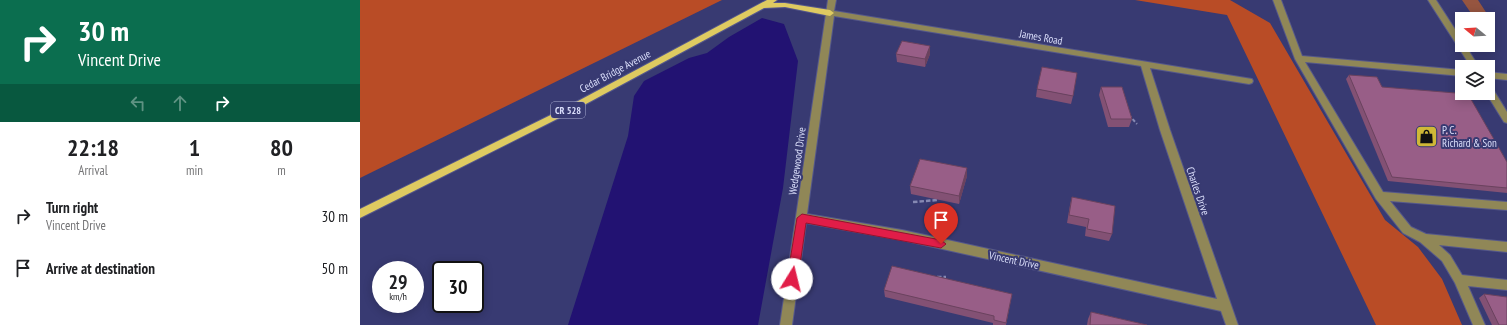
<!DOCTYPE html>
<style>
:root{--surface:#fff;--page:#f6f6f6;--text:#202124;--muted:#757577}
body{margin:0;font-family:"PT Sans Narrow",sans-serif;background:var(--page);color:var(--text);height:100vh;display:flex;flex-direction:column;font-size:15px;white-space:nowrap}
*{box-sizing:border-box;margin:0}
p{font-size:13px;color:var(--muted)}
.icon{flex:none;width:22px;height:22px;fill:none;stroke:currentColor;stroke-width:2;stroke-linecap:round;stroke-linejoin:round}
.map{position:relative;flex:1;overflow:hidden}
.side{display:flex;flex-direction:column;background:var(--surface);width:360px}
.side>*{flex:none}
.hud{background:#0b6e4f;color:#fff;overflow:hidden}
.needle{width:26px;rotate:288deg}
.buttons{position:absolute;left:1095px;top:12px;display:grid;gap:8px}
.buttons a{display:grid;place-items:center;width:40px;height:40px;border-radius:0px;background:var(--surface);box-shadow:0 2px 10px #0003;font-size:20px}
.speed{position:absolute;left:12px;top:261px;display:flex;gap:8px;font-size:20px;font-weight:700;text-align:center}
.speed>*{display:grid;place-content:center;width:52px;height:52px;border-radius:50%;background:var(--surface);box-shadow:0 2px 10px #0003;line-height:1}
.speed small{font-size:10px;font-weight:400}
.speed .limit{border:2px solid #111;border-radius:6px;background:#fff;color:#111}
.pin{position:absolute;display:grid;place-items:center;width:34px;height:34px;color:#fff;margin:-41px -17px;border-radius:50% 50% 50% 0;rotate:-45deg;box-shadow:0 0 4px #0007}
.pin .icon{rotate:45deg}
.me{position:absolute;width:44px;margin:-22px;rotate:9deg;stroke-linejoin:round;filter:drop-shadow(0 0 3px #0008)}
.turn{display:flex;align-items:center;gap:14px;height:84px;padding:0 12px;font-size:18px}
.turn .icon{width:52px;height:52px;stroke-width:2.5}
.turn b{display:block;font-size:28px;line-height:34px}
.lanes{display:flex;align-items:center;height:38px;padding:0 12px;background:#0003;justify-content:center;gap:20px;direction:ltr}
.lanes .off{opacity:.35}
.eta{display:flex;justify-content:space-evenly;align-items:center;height:68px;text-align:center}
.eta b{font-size:24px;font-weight:600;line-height:28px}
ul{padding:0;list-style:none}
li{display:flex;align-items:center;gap:12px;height:52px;padding:0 12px}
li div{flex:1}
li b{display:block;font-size:15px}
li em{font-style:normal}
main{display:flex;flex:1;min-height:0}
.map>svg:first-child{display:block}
</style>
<main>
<section class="side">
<div class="hud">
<div class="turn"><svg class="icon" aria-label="right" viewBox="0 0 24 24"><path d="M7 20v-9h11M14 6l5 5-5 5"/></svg><div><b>30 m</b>Vincent Drive</div></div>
<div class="lanes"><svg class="icon off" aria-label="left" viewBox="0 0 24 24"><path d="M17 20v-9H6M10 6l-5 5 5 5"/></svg><svg class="icon off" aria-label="ahead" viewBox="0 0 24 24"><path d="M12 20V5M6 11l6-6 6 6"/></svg><svg class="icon" aria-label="right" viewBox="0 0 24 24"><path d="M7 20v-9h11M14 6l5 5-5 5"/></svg></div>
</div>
<div class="eta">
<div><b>22:18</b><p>Arrival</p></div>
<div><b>1</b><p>min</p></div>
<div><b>80</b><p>m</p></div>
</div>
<ul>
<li><svg class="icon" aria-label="right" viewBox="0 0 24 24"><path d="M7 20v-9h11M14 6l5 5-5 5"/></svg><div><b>Turn right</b><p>Vincent Drive</p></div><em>30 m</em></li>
<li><svg class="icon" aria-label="arrive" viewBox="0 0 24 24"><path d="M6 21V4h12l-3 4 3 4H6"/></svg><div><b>Arrive at destination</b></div><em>50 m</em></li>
</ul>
</section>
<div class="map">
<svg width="1147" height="325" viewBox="0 0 1147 325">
<rect width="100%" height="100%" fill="#383a72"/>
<path fill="#965540" d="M1102 0H1118L1133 23 1134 29 1128 33V19H1115Z"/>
<g fill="#b94c26">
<path d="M0 0H362L0 178Z"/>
<path d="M775 0H870L910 23 1025 220 1058 247 1082 279 1102 325H1016L867 15Z"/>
</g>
<path fill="#221272" d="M402 18 424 24 438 61 423 188 398 325H208L268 136 274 96 284 81 329 58 347 53 369 37Z"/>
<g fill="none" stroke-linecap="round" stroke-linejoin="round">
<defs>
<g id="minor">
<path d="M468 0H476L474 11 892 79 893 81 892 83 889 84 790 68 810 130 878 325H866L861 311 542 240 446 223 432 325H420ZM474 16 781 66 800 130 857 299 542 230 447 214Z"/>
<path d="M913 0H921L942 56 1102 70V76L945 62 1023 192 1147 202V210L1030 201 1051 227 1066 234 1147 242V252L1079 245 1090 255 1102 275 1147 280V290L1108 286 1125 325H1113L1095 283 1082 261 1060 242 1043 233 1016 199 935 59Z"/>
<path d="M1068 0H1076L1102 40V45H1105L1119 67H1111Z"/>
<path d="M1128 72 1147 74V80L1128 78Z"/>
<path d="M1128 85 1131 86 1147 112V123L1144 122 1126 93H1128Z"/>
</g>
<path id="major" d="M407 0H417L413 3H425L470 10 474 13 470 16 425 7 404 8 211 112 0 218V209L205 108Z"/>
</defs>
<use href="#minor" stroke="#55588b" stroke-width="2"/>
<use href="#major" stroke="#55588b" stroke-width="2"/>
<path stroke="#8689b3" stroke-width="2" stroke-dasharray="3.5 2" stroke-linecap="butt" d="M769 115 777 124"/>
<g stroke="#8689b3" stroke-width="2.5" stroke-dasharray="4.5 2" stroke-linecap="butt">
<path d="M553 202 578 200"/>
<path d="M577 277H586"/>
</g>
<use href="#minor" fill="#908757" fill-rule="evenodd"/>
<use href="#major" fill="#deca61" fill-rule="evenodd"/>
</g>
<g fill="#835174">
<path d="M536 54H570L565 67 537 62Z"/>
<path d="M989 75 1022 87 1147 162V193L1028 181 986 79Z"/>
<path d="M741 87 772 119 769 127H748L739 95Z"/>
<path d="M677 89 713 96 711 104 676 97Z"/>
<path d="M607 176 599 204 551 194 550 186Z"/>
<path d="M712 197 752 234 749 241 725 236 726 227 707 223 710 205Z"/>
<path d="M524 290 652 294 646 325H633V323L525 297Z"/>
<path d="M1124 294 1147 325H1132L1119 298Z"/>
<path d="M731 312 787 325H727L728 319Z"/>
</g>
<g fill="#6a425e">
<path d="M570 46V54L565 67V59Z"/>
<path d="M607 168V176L599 204V196Z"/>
</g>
<g fill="#985e87" stroke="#6a425e">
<path d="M542 41 570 46 565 59 536 54Z"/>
<path d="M682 67 717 73 713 96 677 89Z"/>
<path d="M989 75 1017 77 1022 87 1108 94 1147 162V188L1032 177Z"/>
<path d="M741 87H762L772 119H751Z"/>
<path d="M560 159 607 168 599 196 550 186Z"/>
<path d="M712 197 755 206 752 234 727 229 729 219 709 215Z"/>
<path d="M532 266 652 294 646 323 634 320V316L524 290Z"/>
<path d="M1124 294 1147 297V325H1139Z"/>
<path d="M731 312 787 325H730Z"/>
</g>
<path fill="#e11d48" stroke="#92132f" d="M442 214 581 240 586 244 581 248 446 223 438 279 436 282 432 284 429 282 427 279 437 218Z"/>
<defs>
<symbol id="shop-square" viewBox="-11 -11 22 22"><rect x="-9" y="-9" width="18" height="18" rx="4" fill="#cfb837" stroke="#383a72"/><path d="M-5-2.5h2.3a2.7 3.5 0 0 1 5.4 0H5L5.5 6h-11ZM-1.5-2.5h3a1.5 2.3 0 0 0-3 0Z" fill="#111"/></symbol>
</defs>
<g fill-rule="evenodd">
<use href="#shop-square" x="1054" y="124" width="25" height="25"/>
</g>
<g text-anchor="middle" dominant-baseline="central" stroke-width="4" stroke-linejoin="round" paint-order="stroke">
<rect fill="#383a72" stroke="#aaaed2" stroke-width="1" x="191" y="102" width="34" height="16" rx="3"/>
<g font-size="10" font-weight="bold" fill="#dbdffb">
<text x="208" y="110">CR 528</text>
</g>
<g font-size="11" fill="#dbdffb" stroke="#383a72">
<text transform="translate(681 37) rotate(10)">James Road</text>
<text transform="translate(255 71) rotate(-28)">Cedar Bridge Avenue</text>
<text transform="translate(437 161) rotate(-82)">Wedgewood Drive</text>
<text transform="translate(838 191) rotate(71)">Charles Drive</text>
<text transform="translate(654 260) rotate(12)">Vincent Drive</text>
</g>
<g font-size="11" fill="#dbdffb" stroke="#383a72" text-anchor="start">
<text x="1082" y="130">P. C.<tspan x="1082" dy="13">Richard &amp; Son</tspan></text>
</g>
</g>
</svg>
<div class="buttons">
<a><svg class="needle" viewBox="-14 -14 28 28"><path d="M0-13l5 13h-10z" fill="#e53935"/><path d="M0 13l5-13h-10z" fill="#757577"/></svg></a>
<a><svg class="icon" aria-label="layers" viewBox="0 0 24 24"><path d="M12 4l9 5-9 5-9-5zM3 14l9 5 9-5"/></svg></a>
</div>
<div class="speed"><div>29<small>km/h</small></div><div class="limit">30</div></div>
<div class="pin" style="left:581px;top:244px;background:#d93025"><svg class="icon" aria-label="arrive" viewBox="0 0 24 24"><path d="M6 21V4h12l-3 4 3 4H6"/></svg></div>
<svg class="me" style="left:432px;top:279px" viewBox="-20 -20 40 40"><circle r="19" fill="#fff"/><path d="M0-13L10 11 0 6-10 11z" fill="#e11d48"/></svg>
</div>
</main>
